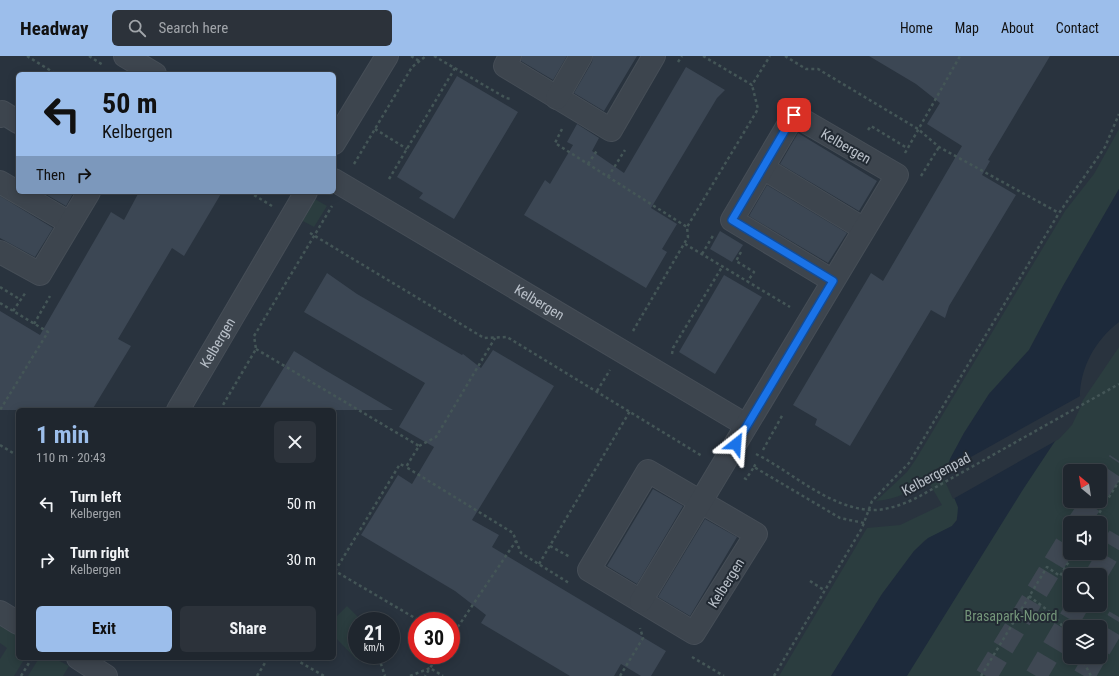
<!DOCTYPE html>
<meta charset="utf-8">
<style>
:root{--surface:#1f262e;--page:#2c323a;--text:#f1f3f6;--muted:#a1a5aa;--line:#3c434a;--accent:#9cbeeb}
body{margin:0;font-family:"Roboto Condensed",sans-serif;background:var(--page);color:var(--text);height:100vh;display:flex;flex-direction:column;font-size:15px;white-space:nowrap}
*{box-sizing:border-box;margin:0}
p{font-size:13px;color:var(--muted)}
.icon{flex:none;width:22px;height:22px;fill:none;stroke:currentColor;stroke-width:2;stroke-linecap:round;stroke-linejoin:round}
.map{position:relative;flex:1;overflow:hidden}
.details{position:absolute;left:16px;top:352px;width:320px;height:252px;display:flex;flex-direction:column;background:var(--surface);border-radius:6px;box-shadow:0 2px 10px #0003,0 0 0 1px var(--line)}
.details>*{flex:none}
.banner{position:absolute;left:16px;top:16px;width:320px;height:122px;border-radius:6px;box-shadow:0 2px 10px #0003,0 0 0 1px var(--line);background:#9cbeeb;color:#111;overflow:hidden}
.needle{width:26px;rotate:330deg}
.fabs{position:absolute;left:1063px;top:408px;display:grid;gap:8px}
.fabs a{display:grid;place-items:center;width:44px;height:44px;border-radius:6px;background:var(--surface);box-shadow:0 2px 10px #0003,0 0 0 1px var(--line);font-size:20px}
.speed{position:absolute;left:348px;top:556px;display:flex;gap:8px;font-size:20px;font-weight:700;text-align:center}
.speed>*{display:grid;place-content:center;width:52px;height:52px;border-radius:50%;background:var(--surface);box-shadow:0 2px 10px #0003,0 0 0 1px var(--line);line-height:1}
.speed small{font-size:10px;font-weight:400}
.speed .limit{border:6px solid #d22;background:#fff;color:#111}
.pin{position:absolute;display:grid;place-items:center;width:34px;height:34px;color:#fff;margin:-17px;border-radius:8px;box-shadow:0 2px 6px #0006}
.me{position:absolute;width:44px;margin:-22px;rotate:28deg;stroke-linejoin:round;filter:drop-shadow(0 0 3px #0008)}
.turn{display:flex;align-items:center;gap:14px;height:84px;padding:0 20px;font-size:18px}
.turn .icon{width:52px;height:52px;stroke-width:2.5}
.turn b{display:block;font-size:28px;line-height:34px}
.then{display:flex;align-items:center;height:38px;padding:0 20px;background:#0003;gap:8px;font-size:15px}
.round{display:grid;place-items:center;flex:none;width:42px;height:42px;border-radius:6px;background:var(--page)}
.overview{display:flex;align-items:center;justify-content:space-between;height:68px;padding:0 20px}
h1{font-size:24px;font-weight:700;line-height:30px;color:var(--accent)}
.button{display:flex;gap:8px;margin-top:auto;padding:8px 20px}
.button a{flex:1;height:46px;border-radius:6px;background:var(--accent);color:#111;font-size:16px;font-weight:700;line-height:46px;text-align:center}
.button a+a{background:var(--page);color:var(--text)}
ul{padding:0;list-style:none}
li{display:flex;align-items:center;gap:12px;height:56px;padding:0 20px}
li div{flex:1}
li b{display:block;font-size:15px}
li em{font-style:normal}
header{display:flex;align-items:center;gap:24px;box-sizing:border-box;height:56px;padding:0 20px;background:var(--accent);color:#111}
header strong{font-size:19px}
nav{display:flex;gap:22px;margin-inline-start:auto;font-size:14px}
.search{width:280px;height:36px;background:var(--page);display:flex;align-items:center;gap:10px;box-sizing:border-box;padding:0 14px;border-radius:6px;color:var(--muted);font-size:15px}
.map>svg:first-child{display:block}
</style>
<header>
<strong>Headway</strong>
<div class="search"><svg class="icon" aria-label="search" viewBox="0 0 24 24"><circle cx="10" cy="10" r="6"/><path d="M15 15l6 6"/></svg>Search here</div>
<nav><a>Home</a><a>Map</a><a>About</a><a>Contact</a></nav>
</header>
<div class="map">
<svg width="1119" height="620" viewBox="0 0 1119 620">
<rect width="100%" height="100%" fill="#29333e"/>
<g fill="#2b3d3f" fill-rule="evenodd">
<path d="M1119 73V133L1063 230 1029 294 989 338 964 377 950 403 953 437 959 454 956 465 952 470 924 485 914 495 882 538 831 620H779L867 472 900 469 942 449 928 425C911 435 898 443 876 445L907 416 916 403 1065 155 1094 118Z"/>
<path d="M313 142 327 150 314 171 301 164Z"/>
<path d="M1119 291V620H906L971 509ZM1070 415H1100V445H1070ZM1070 467H1100V497H1070ZM1070 519H1100V549H1070ZM1070 571H1100V601H1070Z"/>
<path d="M347 550 362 565H357V599H362L357 604 334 580V563Z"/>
<path d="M0 569 18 580V602H25L14 620H0V603L7 592 0 587Z"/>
<path d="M39 602H54L69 610 63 620H28Z"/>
</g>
<path fill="#1d2a3b" d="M1119 133V266C1094 285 1078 315 1080 347L1022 435 907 620H831L882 538 914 495 928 482 952 470 957 464 958 451 945 420 950 403 964 377 989 338 1029 294 1063 230Z"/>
<path fill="#29333e" d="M1082 339V348L1072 369 1059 383 953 443 943 421 944 416Z"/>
<g fill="#3c4754">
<path d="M522 0H567L553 24 521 5Z"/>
<path d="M593 0H637L604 55 574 37 592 6Z"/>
<path d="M869 0H1050L988 104 990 105 982 119 1016 139 949 250 945 262 931 254 850 390 815 369 817 363 793 349 871 217 883 225 962 90 927 68 940 47 916 28Z"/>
<path d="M686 11 725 34 717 42 651 152 677 168 662 193 667 196 646 232 524 159 545 124 550 128 573 89 567 86 577 68 599 82 592 95 624 117Z"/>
<path d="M457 20 518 56 454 163 419 142 423 137 397 121Z"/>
<path d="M798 77 877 125 859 155 780 108Z"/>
<path d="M767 129 847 177 828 207 749 160Z"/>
<path d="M42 136H74L66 150Z"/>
<path d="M139 136H222L184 200 172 192 118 283 131 290 92 354H0V255L40 279 111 156 124 164Z"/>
<path d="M0 140 53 172 35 201 0 182Z"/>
<path d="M720 175 743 189 732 206 710 193Z"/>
<path d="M327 217 357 238 462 299 463 298 481 312 493 294 554 330 472 464 499 479 492 491 666 595 651 620H641L621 608 614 620H570L481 567 486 559 455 535 361 479 398 419 412 428 434 391 399 371 425 327 304 256Z"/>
<path d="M724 219 762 241 715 318 679 296Z"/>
<path d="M294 295 325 314 393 354H258Z"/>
<path d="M653 433 683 450 637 528 607 510Z"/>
<path d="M705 463 737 481 690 560 658 541Z"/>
</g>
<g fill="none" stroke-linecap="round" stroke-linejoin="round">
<g stroke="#3f4853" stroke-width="22" stroke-dasharray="22 11" stroke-linecap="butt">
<path d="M1100 434 1119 405"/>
<path d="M1078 467 1093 445"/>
<path d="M1096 519 1119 480"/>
<path d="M1100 593 1119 561"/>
<path d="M986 620 1070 481"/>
<path d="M1036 620 1078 549"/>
<path d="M1084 620 1095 601"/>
</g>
<defs>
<g id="street">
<path d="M125 0 155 18"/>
<path d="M510 0 505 10 611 74 654 0"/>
<path d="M557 42 581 0"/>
<path d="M0 60 2 56 18 66"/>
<path d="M334 87 387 0"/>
<path d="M763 112 864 173"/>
<path id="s1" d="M334 124 746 369"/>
<path d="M0 126 70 167"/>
<path d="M0 196 40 218 89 136"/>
<path id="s2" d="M178 354 306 136"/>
<path d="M648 415 756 478 694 577 589 514Z"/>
<path d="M641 545 897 119 794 59 732 164 833 225"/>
<path d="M0 556 18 567"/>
<path d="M78 602 106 620"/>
</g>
</defs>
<use href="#street" stroke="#464e57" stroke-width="24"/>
<g stroke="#445657" stroke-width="2.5" stroke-dasharray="3 3" stroke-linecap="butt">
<path d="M27 0 56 18"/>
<path d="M89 0 103 9"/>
<path d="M411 0 419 5"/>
<path d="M434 0 506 42 511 43"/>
<path d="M703 0 752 29 770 0"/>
<path d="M785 0 806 13H818L918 73 939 91 1059 157"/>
<path d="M678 6 682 0"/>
<path d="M375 73 407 93"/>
<path d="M562 73 555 87 687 171"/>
<path d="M868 74 871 70 907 92"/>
<path d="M905 97 960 0"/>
<path d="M354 108 412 11 426 0"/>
<path d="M588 108 598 93"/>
<path d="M921 120 939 91"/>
<path d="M608 121 625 94"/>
<path d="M389 123 455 12"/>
<path d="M130 136 133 138 134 136"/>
<path d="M249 136 272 150"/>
<path d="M310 177 484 282 507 281 702 400"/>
<path d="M685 188 790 251"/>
<path d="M741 196 736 205 754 216 747 226"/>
<path d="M702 198 714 178"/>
<path d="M0 231 21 244"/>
<path d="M0 247 48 276 0 354"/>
<path d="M13 255 26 236"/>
<path d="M34 268 50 240"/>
<path d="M633 275 688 181 687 171 758 53 752 29"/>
<path d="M256 293 419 390 406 411 513 477 521 497 569 527"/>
<path d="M672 298 673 292 722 211"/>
<path d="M597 335 610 314"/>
<path d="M220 354 256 293 254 280 332 150"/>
<path d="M0 389 18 400"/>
<path d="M419 390 436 381 495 282"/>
<path d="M763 394 783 358"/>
<path d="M756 398C792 416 826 450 869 454 886 455 905 448 920 440L1119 328"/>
<path d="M754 411 756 407"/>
<path d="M744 422 746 423 754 411 840 462 864 467"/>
<path d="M1093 467 1119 425"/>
<path d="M550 490 570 501"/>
<path d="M539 508 630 355"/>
<path d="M335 515 400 408 406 411"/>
<path d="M334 517 335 515 420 565"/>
<path d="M810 525 824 534"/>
<path d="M1029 540 1055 560 1070 581"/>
<path d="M451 581 516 485"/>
<path d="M372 599 381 608 385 620"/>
<path d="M439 599 430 612 443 620"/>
<path d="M692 601 724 620"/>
<path d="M1081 601 1091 620"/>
<path d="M297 602 298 605 324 620"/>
<path d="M21 620 32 602"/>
<path d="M257 620 268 602"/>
<path d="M410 620 430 612 425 620"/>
<path d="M620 620 643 582 640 572"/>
<path d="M774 620 862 472 872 445 909 407 1059 157 1105 91 1119 58"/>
<path d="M981 620 1047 511 1060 520 1074 497"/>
</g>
<use href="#street" stroke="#3d454e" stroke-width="22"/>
</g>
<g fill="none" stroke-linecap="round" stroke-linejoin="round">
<defs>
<path id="route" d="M736 388 833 225 732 164 794 59"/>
</defs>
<use href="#route" stroke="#114b97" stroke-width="10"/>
<use href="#route" stroke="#1a73e8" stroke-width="7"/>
</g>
<g text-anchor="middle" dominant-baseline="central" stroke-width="4" stroke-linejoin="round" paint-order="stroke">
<g font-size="14" fill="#b9c0c9" stroke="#222a33">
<text transform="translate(846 90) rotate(30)">Kelbergen</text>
<text stroke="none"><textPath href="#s1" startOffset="239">Kelbergen</textPath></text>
<text stroke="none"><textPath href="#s2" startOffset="78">Kelbergen</textPath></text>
<text transform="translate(936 418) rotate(-28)">Kelbergenpad</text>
<text transform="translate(726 527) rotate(-58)">Kelbergen</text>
</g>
<g font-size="14" fill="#74967a" stroke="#222a33">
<text x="1011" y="560">Brasapark-Noord</text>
</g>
</g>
</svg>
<div class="fabs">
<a><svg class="needle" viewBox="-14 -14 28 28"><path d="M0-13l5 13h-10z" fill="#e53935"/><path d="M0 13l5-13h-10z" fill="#a1a5aa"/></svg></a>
<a><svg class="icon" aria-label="sound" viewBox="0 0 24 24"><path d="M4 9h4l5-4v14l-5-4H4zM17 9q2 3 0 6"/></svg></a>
<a><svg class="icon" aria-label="search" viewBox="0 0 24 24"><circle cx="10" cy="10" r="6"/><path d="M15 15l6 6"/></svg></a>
<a><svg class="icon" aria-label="layers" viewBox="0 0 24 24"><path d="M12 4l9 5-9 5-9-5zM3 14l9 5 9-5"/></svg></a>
</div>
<div class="speed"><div>21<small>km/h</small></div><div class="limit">30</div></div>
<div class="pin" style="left:794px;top:59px;background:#d93025"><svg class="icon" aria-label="arrive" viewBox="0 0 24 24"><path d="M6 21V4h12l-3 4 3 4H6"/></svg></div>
<svg class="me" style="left:736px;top:388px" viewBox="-20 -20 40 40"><path d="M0-17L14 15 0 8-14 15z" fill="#1a73e8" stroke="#fff" stroke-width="4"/></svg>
<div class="banner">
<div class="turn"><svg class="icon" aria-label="left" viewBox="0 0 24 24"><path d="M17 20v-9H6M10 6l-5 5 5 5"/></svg><div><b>50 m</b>Kelbergen</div></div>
<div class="then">Then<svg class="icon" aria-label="right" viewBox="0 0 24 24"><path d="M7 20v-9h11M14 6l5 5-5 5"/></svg></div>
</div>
<section class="details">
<div class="overview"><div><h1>1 min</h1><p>110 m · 20:43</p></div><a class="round"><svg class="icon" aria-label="close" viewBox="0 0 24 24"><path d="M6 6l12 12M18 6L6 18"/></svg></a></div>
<ul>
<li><svg class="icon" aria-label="left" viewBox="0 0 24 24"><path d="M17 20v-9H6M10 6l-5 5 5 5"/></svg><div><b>Turn left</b><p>Kelbergen</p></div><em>50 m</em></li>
<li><svg class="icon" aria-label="right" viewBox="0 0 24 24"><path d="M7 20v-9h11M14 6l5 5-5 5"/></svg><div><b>Turn right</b><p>Kelbergen</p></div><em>30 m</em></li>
</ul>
<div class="button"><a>Exit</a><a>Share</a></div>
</section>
</div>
